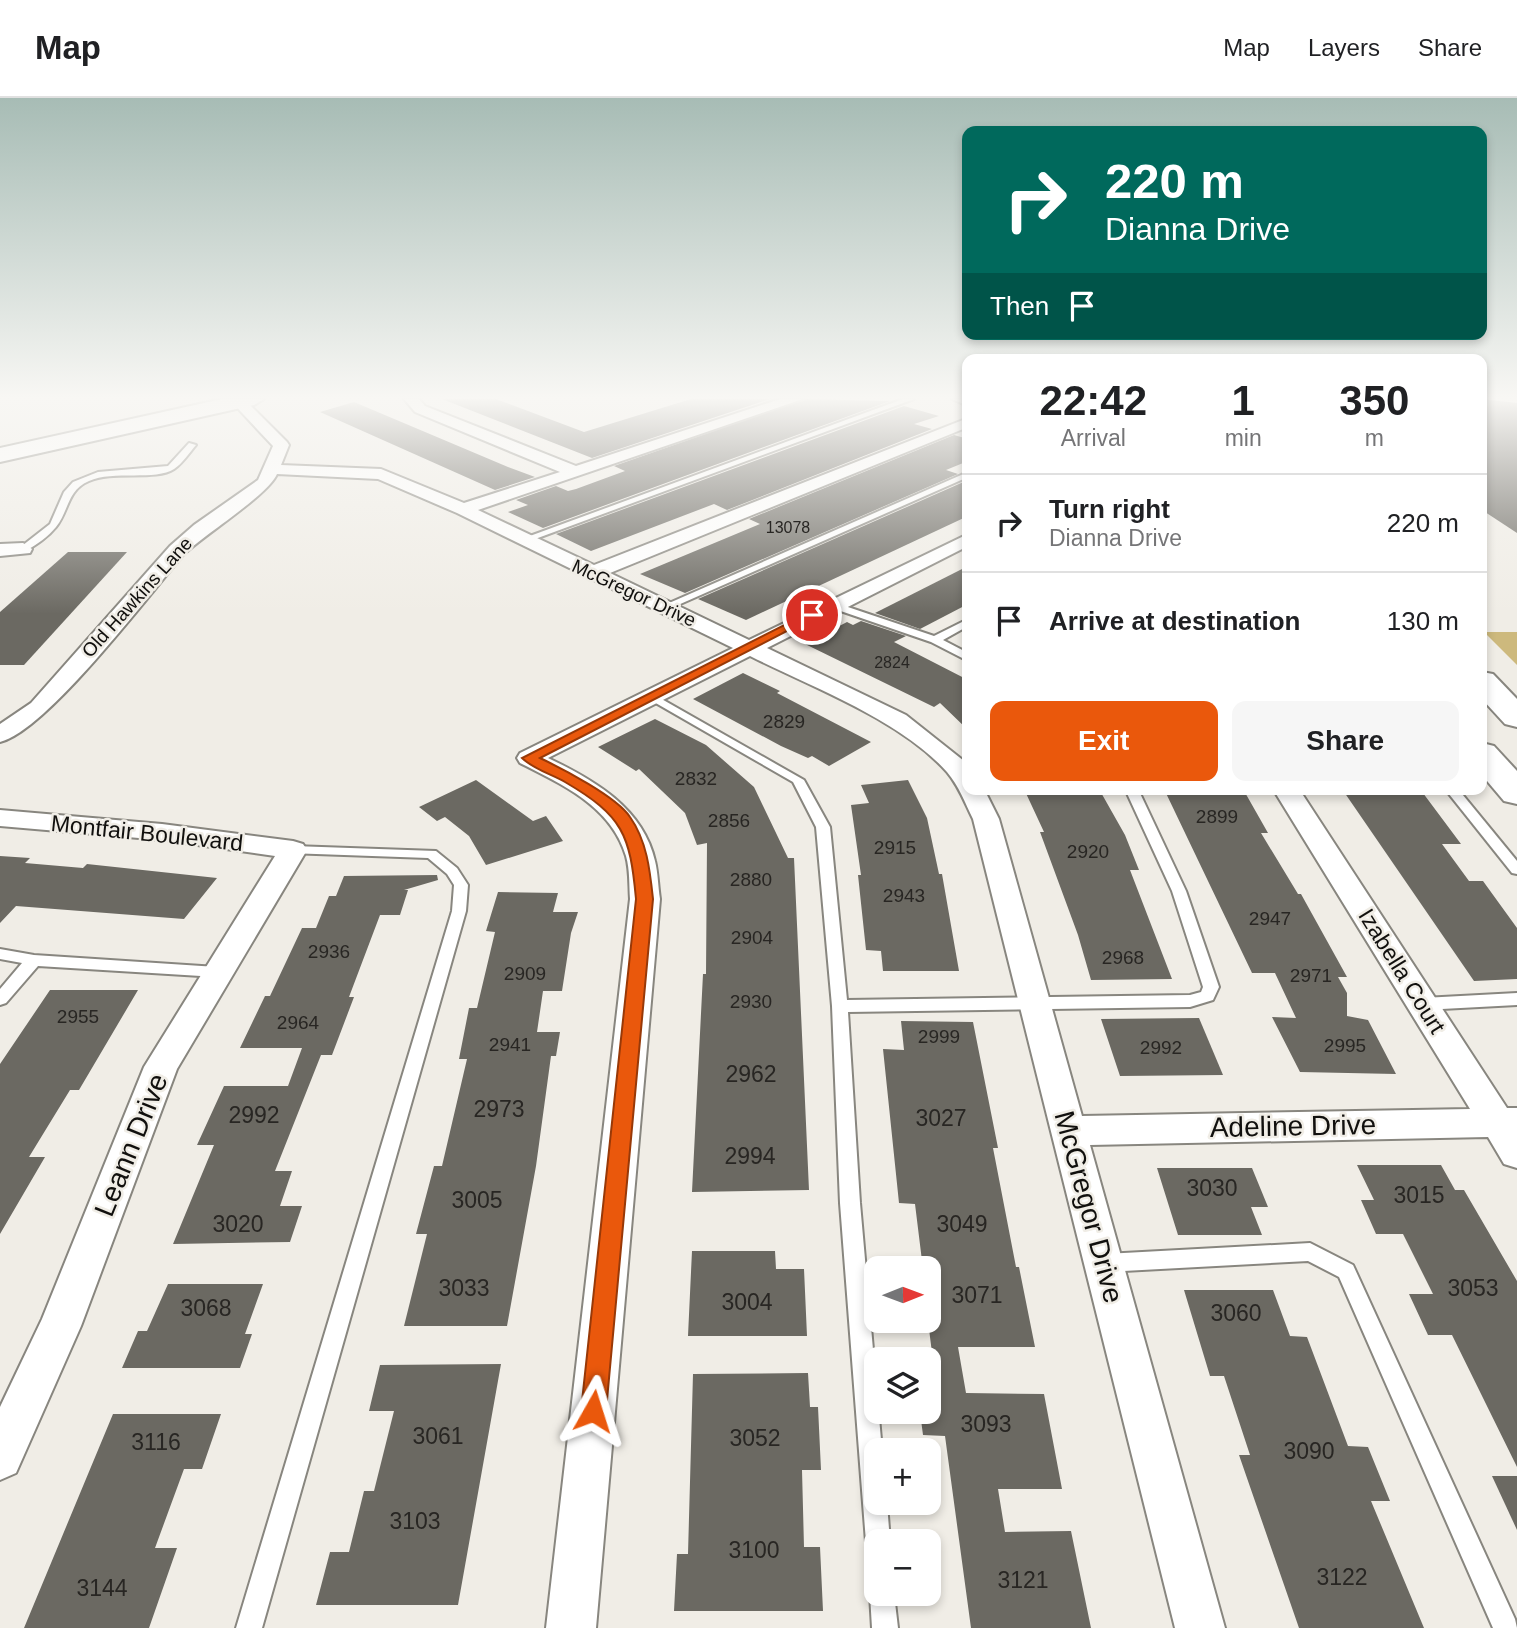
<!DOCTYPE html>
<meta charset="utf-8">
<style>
:root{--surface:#fff;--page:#f6f6f6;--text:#202124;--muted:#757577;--line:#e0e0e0;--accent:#ea580c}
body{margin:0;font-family:Arial,sans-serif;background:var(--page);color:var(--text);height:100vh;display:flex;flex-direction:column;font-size:26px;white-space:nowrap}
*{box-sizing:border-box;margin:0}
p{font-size:23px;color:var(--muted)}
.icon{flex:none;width:38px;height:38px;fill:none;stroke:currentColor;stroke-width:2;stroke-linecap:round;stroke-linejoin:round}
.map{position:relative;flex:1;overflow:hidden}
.side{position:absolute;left:962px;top:256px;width:525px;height:441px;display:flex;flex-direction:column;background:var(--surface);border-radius:14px;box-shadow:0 4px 10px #0003}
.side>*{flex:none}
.top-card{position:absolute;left:962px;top:28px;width:525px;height:214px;border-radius:14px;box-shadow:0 4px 10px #0003;background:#00695c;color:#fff;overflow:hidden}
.needle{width:46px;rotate:89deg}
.fabs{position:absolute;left:864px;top:1158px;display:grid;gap:14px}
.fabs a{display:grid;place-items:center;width:77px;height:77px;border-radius:14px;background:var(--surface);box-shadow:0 4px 10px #0003;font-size:35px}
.pin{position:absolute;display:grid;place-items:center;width:60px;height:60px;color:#fff;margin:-30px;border:4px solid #fff;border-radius:50%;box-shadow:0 2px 7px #0007}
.me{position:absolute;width:77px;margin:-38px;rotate:6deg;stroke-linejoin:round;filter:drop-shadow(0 0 5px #0008)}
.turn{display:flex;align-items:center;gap:24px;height:147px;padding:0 28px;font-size:32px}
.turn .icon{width:91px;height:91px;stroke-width:2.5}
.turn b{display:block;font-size:49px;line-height:60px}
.then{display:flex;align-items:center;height:66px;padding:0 28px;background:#0003;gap:14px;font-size:26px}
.eta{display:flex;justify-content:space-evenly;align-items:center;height:119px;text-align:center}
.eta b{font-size:42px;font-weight:600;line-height:49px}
.button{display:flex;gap:14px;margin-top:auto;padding:14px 28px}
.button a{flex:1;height:80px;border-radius:14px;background:var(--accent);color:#fff;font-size:28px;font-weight:600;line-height:80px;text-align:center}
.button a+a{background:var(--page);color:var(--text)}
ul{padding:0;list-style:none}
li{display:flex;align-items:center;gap:21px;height:98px;padding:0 28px;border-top:2px solid var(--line)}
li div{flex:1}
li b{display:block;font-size:26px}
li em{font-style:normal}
header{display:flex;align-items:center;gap:42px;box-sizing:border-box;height:98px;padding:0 35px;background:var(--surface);border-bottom:2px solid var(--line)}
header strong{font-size:33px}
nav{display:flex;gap:38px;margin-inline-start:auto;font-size:24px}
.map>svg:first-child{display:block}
</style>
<header>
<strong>Map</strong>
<nav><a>Map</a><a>Layers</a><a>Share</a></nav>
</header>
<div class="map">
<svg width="1517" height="1530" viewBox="0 0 1517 1530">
<rect width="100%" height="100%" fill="#f0ede6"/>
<path fill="#cdb97d" d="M1484 534H1517V567Z"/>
<g fill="#6b6962">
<path d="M442 301H496L584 334 691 301H770L592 360Z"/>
<path d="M805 301 890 303 543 430 508 414 528 407 516 402 556 388 568 393 576 391 625 373 614 368Z"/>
<path d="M1482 301 1517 305V435L1482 412Z"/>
<path d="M354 304 508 369 535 379 495 392 320 314Z"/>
<path d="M904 308 939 318 914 326 932 331 727 412 714 406 591 453 556 436Z"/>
<path d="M954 337 968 341V363L946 372 958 376 685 495 640 476 760 426 749 421Z"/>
<path d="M968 382V418L746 522 698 501Z"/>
<path d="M68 454H127L24 567H0V514Z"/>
<path d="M968 468V506L920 531 875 515Z"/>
<path d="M861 523 906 538 894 544 968 582V632L940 605 934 609 805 546 847 524 853 527Z"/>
<path d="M743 575 780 593 777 595 871 644 829 668 812 658 808 660 781 648 693 601Z"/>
<path d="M655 621 706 647 754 689 788 760H794L809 1092 692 1094 703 876H706L707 745 697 747 685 715 639 671 636 673 598 649Z"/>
<path d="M476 682 533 723 546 718 563 743 486 767 469 738 445 719 437 723 419 709Z"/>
<path d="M908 682 927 720 939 776H942L959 873H883L881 853 866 852 858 777H861L851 707 869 705 861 687Z"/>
<path d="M1024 691H1099L1125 737 1139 772H1130L1172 881 1091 882 1078 837 1040 734H1044Z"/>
<path d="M1164 691H1243L1268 735H1261L1298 796H1301L1347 879H1338L1347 895V918L1368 922 1396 976 1300 974 1272 919 1296 920 1275 875H1252Z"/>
<path d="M1342 691H1420L1461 746H1442L1469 783H1483L1517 830V881L1474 883Z"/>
<path d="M0 758 30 760 25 765 83 770 87 766 217 780 184 821 16 808 0 825Z"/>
<path d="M437 777 438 782 404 792H408L400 817H380L349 899H354L332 957H321L275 1073H292L280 1108H302L290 1144 173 1146 214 1047H197L224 988H288L302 950H240L265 898H270L302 830H316L329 798H336L344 778Z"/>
<path d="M498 794 558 795 553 814H578L571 835 562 893H543L537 934H560L556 958H551L536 1068 507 1228H404L427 1136H416L434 1068H442L467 961H459L469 910H477L495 834 486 833Z"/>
<path d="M50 892H138L79 992H70L29 1059H45L0 1136V966Z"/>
<path d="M1199 920 1223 977 1120 978 1101 921Z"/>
<path d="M901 923 973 924 998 1050H993L1016 1169H1019L1035 1249H958L966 1295 1044 1296 1062 1391H998L1005 1434 1071 1433 1091 1530H971L945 1338 923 1337 920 1314H929V1279H935L928 1223 929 1171H923L915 1106 899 1105 883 951 904 952Z"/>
<path d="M1357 1067H1441L1455 1092H1464L1517 1183V1369L1452 1237H1428L1409 1196H1433L1403 1136H1376L1361 1102H1374Z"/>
<path d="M1157 1070H1252L1268 1109H1251L1262 1137H1178Z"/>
<path d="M692 1153H775L776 1171H804L807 1238H688Z"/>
<path d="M168 1186H263L245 1236H252L240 1270H122L138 1233H147Z"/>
<path d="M1184 1192H1273L1290 1238 1307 1239 1348 1348 1368 1349 1390 1403H1371L1424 1530H1299L1239 1357H1250L1224 1278H1210Z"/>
<path d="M501 1266 458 1507H316L330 1454H349L364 1393H374L394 1313H369L380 1267Z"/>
<path d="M808 1275 810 1309H818L821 1372H802L804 1449H820L823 1513H674L677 1456H688L693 1276Z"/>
<path d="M113 1316H221L202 1371H184L155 1450H177L149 1530H24Z"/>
<path d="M1492 1378H1517V1432Z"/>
</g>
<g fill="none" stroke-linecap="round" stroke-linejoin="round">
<defs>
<g id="lane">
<path d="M903 301H914L527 444 519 442Z"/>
<path d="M189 345 196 347C190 354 182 366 174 371 156 383 113 372 89 383 67 392 69 413 56 429 48 439 37 446 26 453L18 451 50 426 64 394 73 384 98 374 168 368Z"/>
<path d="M968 374V379L669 511 660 509Z"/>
<path d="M833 504 934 538 968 521V528L943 542 968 555V563L931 544 829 509V505Z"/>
<path d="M651 595 804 682 830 729 847 902 1190 897 1201 894 1203 889 1172 793 1125 691H1138L1186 793 1219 889 1213 902 1190 909 848 914 860 1105 882 1353H877V1405H887L890 1444H877V1456L869 1453 866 1444 840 1105 832 908 816 729 793 684 647 600 645 598Z"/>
<path d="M1445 691H1458L1517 763V776L1512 775Z"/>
<path d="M293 748 436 753 457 770 468 787 466 813 262 1530H236L452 813 454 787 447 776 428 760 288 755 286 752Z"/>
<path d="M0 851 34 857 217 869 223 870 225 874 223 878 217 879 38 868 6 905 0 907V891L22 865 0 861Z"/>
<path d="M1517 895V907L1423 912 1417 910 1415 906 1417 902 1423 900Z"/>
<path d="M1310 1145 1353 1167 1515 1521 1517 1530H1493L1339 1179 1308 1163 1105 1174 1098 1171 1095 1165 1098 1159 1105 1156Z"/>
<path d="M877 1486V1496H894L898 1530H872L870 1496 873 1487Z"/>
</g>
<g id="street">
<path d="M229 301H244L287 344 289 347 281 367 381 371 464 405 560 374 415 314 404 301H419L425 308 576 368 780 301H803L478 412 594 467 968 320V329L610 475 749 542 968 436V448L767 550 906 617 964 663 968 668V691H984L999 721 1082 1018 1470 1011 1273 691H1299L1507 1010H1517V1070L1504 1066 1488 1039 1090 1047 1225 1530H1175L973 721C965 705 959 688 947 674 901 622 812 589 750 558L548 660C594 682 643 710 655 763 658 775 658 788 660 801L596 1530H546L630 801C629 787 630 772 626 758 611 708 563 687 520 665L517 660 520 655 733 550 457 415 378 381 277 376C269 396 204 437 184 456 148 498 46 633 0 644V626L31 605 170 448 194 427 258 382 273 348Z"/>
<path d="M952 301H968V308Z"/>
<path d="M23 445 32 451 30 455 0 458V446Z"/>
<path d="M0 712 162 726 293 743 303 746 307 752 177 971 81 1228 16 1375 0 1382V1309L42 1221 144 969 275 758 162 742 0 728Z"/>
</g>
<g id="secondary">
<path d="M222 301H264L254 307 0 364V350Z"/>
<path d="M1482 574 1493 576 1517 601V629L1505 626 1482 601Z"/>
<path d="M1482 645 1494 648 1517 673V706L1504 703 1482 677Z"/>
</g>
</defs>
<use href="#lane" stroke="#88867f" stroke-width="4"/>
<use href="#street" stroke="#88867f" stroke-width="4"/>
<use href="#secondary" stroke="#88867f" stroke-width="4"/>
<use href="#lane" fill="#fff" fill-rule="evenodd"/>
<use href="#street" fill="#fff" fill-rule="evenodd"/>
<use href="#secondary" fill="#fff" fill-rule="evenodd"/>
</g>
<linearGradient id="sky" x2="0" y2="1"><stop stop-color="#a7bcb5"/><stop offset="0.58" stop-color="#f8f7f4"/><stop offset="1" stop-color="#f8f7f4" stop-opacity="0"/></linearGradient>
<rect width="1517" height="516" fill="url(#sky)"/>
<path fill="#ea580c" stroke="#983908" stroke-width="2" d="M808 515 818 517 540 660C563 671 617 699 630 719 647 743 650 773 653 801L606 1313 602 1322 593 1325 584 1322 581 1313 636 801C630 736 623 718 565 684 551 676 533 671 522 660Z"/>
<g text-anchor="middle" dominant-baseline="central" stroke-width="5" stroke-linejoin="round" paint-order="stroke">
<g font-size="16" fill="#282623">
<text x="788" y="429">13078</text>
<text x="892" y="564">2824</text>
</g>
<g font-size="19" fill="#11100e" stroke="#f0ede6">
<text transform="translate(634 495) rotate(25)">McGregor Drive</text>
<text transform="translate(137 499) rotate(-48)">Old Hawkins Lane</text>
</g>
<g font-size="19" fill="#282623">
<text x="784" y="623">2829</text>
<text x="696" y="680">2832</text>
<text x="1217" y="718">2899</text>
<text x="729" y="722">2856</text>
<text x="895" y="749">2915</text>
<text x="1088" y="753">2920</text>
<text x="751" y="781">2880</text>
<text x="904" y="797">2943</text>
<text x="1270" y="820">2947</text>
<text x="752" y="839">2904</text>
<text x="329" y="853">2936</text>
<text x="1123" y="859">2968</text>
<text x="525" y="875">2909</text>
<text x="1311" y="877">2971</text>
<text x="751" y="903">2930</text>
<text x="78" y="918">2955</text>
<text x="298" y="924">2964</text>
<text x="939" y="938">2999</text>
<text x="510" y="946">2941</text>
<text x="1345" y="947">2995</text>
<text x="1161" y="949">2992</text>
</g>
<g font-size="23" fill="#11100e" stroke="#f0ede6">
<text transform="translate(147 735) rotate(6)">Montfair Boulevard</text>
<text transform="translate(1402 873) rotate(58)">Izabella Court</text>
</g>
<g font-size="23" fill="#282623">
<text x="751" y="976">2962</text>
<text x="499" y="1011">2973</text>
<text x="254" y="1017">2992</text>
<text x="941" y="1020">3027</text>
<text x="750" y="1058">2994</text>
<text x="1212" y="1090">3030</text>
<text x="1419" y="1097">3015</text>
<text x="477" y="1102">3005</text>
<text x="238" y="1126">3020</text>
<text x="962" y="1126">3049</text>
<text x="464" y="1190">3033</text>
<text x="1473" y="1190">3053</text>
<text x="977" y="1197">3071</text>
<text x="747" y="1204">3004</text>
<text x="206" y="1210">3068</text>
<text x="1236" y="1215">3060</text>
<text x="986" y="1326">3093</text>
<text x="438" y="1338">3061</text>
<text x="755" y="1340">3052</text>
<text x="156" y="1344">3116</text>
<text x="1309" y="1353">3090</text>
<text x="415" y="1423">3103</text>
<text x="754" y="1452">3100</text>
<text x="1342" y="1479">3122</text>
<text x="1023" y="1482">3121</text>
<text x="102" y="1490">3144</text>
</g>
<g font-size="28" fill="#11100e" stroke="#f0ede6">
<text transform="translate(1293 1028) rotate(-1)">Adeline Drive</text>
<text transform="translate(131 1047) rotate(-68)">Leann Drive</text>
<text transform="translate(1089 1109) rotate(75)">McGregor Drive</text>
</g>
</g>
</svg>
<div class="fabs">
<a><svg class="needle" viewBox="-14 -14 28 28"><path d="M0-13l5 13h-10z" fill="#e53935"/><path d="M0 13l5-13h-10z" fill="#757577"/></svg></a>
<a><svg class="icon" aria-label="layers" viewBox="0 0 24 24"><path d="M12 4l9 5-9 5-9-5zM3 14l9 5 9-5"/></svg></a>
<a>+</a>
<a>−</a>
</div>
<div class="pin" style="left:812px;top:517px;background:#d93025"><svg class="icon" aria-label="arrive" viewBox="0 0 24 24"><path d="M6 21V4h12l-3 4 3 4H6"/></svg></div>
<svg class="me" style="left:593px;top:1313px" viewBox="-20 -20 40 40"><path d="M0-17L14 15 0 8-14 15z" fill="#ea580c" stroke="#fff" stroke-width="4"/></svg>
<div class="top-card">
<div class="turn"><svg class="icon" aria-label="right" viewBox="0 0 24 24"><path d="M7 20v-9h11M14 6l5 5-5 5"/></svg><div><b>220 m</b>Dianna Drive</div></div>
<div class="then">Then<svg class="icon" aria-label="arrive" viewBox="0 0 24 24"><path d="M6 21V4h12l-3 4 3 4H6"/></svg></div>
</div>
<section class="side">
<div class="eta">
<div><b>22:42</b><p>Arrival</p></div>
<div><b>1</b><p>min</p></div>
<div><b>350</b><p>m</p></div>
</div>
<ul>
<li><svg class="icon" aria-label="right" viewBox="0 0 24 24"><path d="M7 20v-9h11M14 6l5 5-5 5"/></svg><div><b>Turn right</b><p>Dianna Drive</p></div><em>220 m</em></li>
<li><svg class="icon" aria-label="arrive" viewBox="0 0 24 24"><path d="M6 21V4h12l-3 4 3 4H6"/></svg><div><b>Arrive at destination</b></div><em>130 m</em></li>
</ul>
<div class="button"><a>Exit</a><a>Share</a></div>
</section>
</div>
